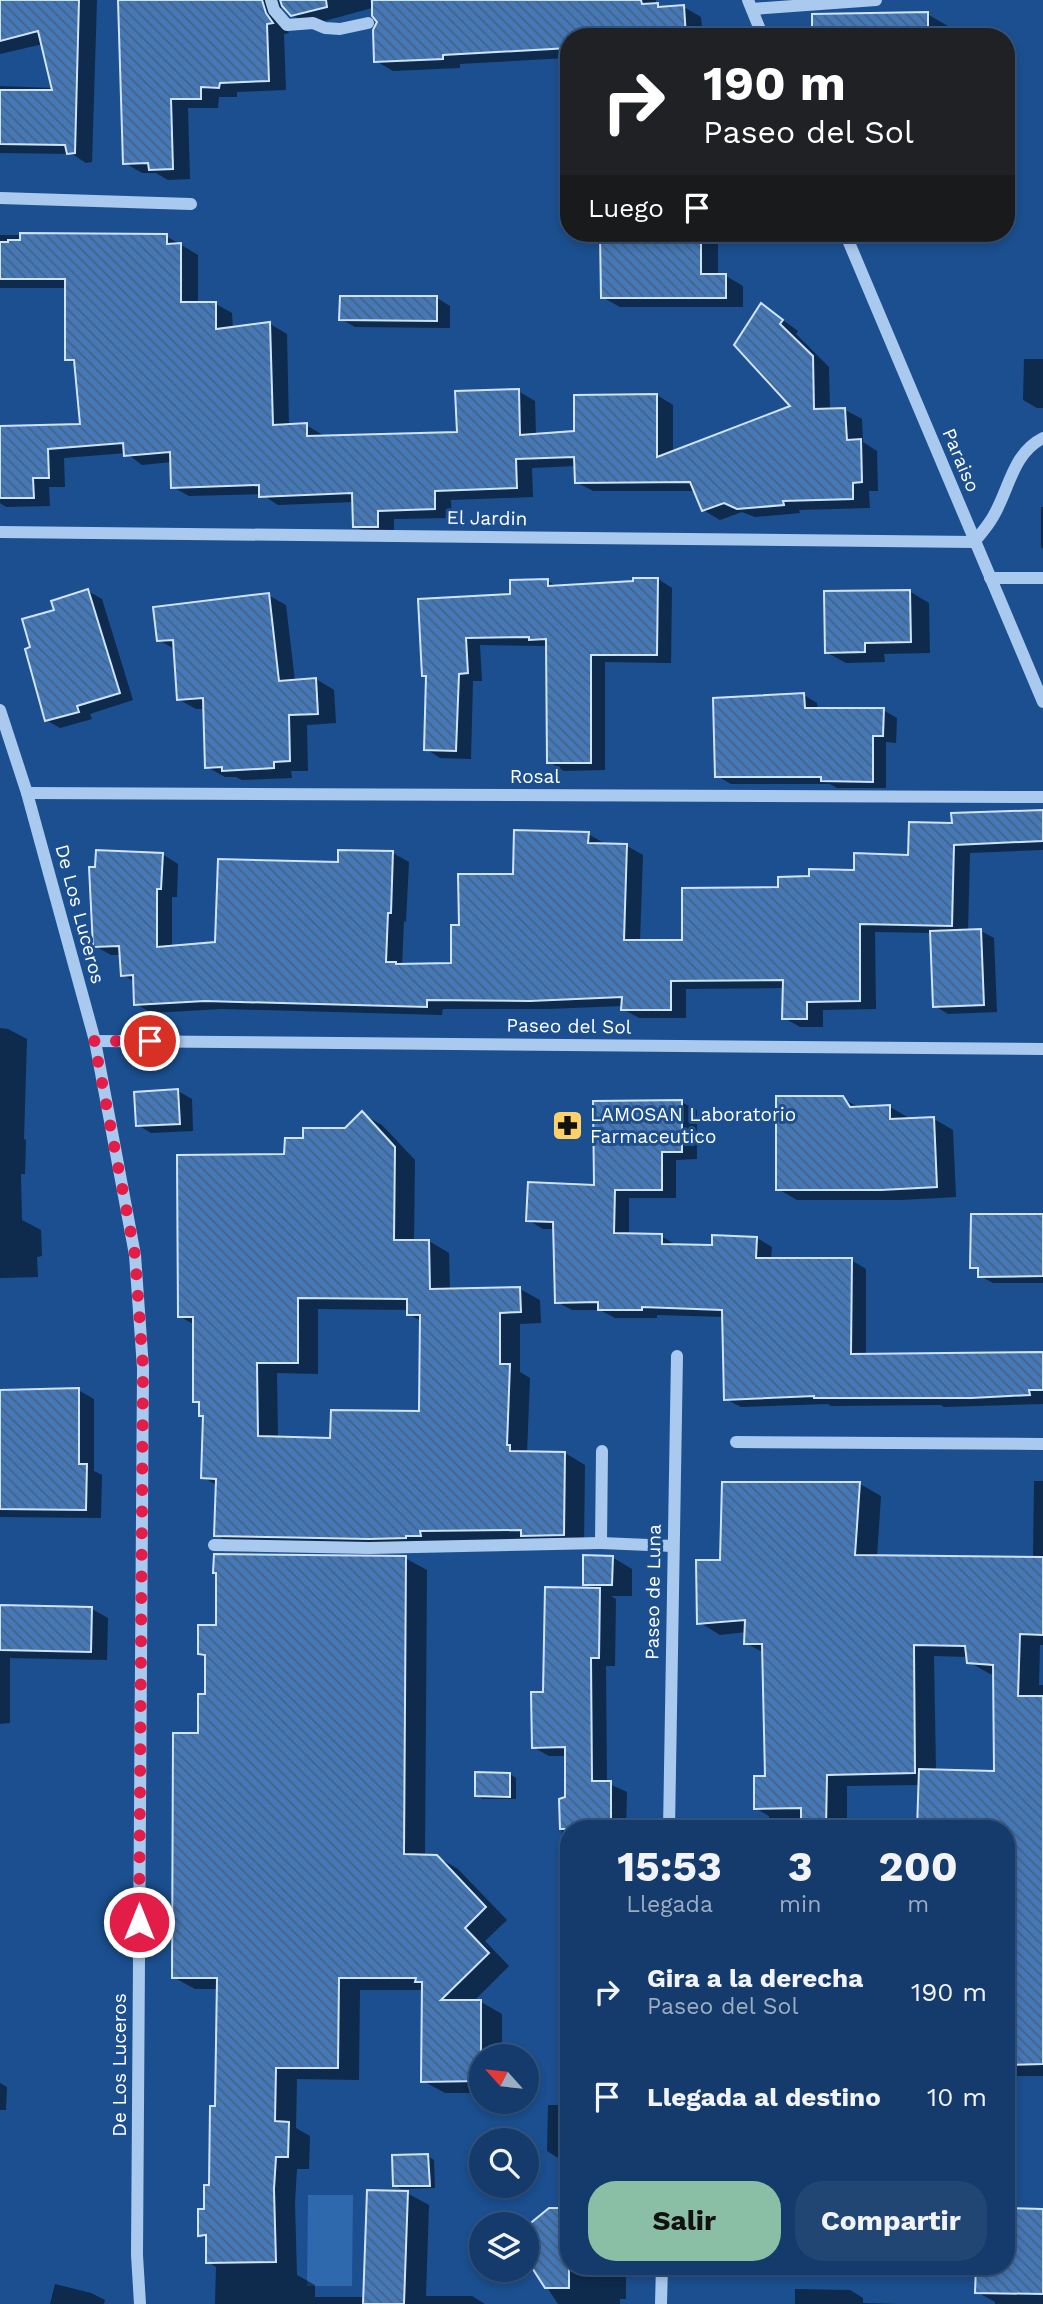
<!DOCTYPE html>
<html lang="es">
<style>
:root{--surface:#143b6b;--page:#214673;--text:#f1f3f6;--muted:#9dadc1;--line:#33557e;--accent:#8abfa5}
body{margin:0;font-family:"Work Sans",sans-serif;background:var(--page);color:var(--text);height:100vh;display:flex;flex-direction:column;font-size:26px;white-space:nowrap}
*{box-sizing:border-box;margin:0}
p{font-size:23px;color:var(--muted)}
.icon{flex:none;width:38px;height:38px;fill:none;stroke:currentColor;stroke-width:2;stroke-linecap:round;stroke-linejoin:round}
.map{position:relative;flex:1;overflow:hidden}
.drawer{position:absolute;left:560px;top:1820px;width:455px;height:455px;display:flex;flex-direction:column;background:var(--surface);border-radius:28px;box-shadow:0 4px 10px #0003,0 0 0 2px var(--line)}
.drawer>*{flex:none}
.top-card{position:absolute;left:560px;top:28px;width:455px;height:214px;border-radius:28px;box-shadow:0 4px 10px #0003,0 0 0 2px var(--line);background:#202124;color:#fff;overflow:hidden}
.needle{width:46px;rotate:297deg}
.tools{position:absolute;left:469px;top:2044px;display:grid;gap:14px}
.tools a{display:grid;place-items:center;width:70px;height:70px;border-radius:50%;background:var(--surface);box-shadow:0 4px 10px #0003,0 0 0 2px var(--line);font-size:35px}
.pin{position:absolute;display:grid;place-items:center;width:60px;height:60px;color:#fff;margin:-30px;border:4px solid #fff;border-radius:50%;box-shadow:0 2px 7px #0007}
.me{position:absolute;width:77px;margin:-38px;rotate:0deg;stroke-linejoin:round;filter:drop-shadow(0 0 5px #0008)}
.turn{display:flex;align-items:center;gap:24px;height:147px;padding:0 28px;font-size:32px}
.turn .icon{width:91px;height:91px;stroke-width:2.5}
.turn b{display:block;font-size:49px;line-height:60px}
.then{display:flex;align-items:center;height:66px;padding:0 28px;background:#0003;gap:14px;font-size:26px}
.eta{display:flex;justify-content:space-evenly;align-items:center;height:119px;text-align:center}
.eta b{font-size:42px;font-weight:700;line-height:49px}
.primary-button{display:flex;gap:14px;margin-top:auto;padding:14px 28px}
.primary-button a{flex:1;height:80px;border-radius:28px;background:var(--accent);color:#111;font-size:28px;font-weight:700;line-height:80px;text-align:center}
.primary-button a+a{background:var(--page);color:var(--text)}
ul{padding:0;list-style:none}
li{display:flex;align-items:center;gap:21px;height:105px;padding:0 28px}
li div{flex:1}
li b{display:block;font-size:26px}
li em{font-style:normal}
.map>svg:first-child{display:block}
</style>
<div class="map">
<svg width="1043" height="2304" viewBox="0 0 1043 2304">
<defs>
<pattern id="building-back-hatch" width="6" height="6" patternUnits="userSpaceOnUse" patternTransform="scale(1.75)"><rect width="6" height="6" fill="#4478b7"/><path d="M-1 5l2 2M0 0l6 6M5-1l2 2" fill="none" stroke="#486282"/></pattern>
</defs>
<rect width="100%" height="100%" fill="#1b4f8f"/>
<path fill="#2e69ad" d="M308 2195H353L352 2286H307Z"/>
<g fill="#0007" fill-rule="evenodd">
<path d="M0 0H97L92 162 86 163 72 154 0 153V86L53 88 43 44 0 54Z"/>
<path d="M120 0H370L372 8 310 25 292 15 282 4 280 13 283 25 289 33 284 34 286 90 237 92V97H219L218 108H188L190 179 168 180 156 173H142L125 163Z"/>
<path d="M373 0H656V4L664 8 684 7 701 17 702 28 709 32V37H569V64L566 58 460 64V68L393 71 376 61 379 22Z"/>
<path d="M927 14 948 26H957L976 37H852Z"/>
<path d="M601 233H718V276H726L743 286V307H620L602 297Z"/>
<path d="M888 233H970V241L901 240Z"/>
<path d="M0 235 166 236 183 246 198 255V304H216L232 313 233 329 270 324 287 334 289 426 306 425 323 435V437L458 433 518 391 535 401 536 435 576 432 657 395 673 405V453L793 407 762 305 798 331 796 334 829 367 830 410H845L862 419 863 442 877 451 878 491H869L870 508 799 510 800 513 755 517 742 512 720 520 703 510 696 491H593L576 482V466L532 468 533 497 451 500 452 518 394 519V536H372L355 526 354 502 278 505 261 494 189 496 173 487 172 462 142 465 126 453 64 458 65 487H49L50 506 6 507 0 503V428L82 425 77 365 67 359V288H0Z"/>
<path d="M437 298 450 306V328L355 327 341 319Z"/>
<path d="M1024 359H1043V408H1037L1023 400Z"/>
<path d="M1041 507H1043V549L1041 547Z"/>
<path d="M658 579 672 588 671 663 605 662V770L564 771 549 762 548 646 480 645 482 681H473L471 759 440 758 426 749 428 677 423 675 512 596 548 581 558 587Z"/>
<path d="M88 591 102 599 133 700 90 714 92 719 60 728 46 720 32 648 56 611Z"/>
<path d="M909 591 929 603 930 653 884 654 885 662 846 663 826 652Z"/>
<path d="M268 595 286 605 295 681 316 679 334 690 336 723 307 725 308 771H291L292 778 242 780 236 777H225L207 767 205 709H196L178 699 176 650 159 640Z"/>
<path d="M804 695 817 703 818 710H883L897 718 896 743 886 742V788H837L830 784H731L717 776Z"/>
<path d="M1043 811V850L970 853 968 931H981L994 938 997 1012 948 1014 935 1006 932 933 875 932 876 1009 823 1010V1027H800L784 1018V988L686 989V1018H639L623 1009V1006L547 1009H443L442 1015 222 1009 152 1013 136 1004 135 982 123 975 122 955H111L95 946 162 854 178 864 177 897H172V947L217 944 340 863 393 853 409 862 406 922 404 921 402 966 453 965 461 927 515 875 588 834 604 843V845L627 846 643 855 640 942H684L780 889 811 878 855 872 910 857 954 824Z"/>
<path d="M0 1028 8 1029 27 1039 24 1139 26 1140 25 1174H21L22 1220 41 1230 42 1256 37 1257 38 1277 0 1278Z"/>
<path d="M178 1091 192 1099 193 1131 151 1133 138 1125Z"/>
<path d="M842 1098 860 1108 890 1107 909 1118 934 1119 953 1130 956 1197 902 1200H797L778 1189Z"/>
<path d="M681 1102 697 1110V1159L676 1160V1198H629V1235L661 1236 676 1245 714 1247 757 1238 772 1247 771 1260H851L866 1269V1356L1043 1354V1404L944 1407 941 1405 831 1406 828 1404 741 1407 726 1399 724 1317 657 1315V1318H615L600 1310H572L557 1302 555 1229H543L528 1220 596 1187Z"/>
<path d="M362 1114 382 1125 415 1160 414 1242 429 1241 449 1253 450 1291 520 1289 540 1300 541 1323 520 1324V1372L530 1378 527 1453H565L585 1465 584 1546 237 1547 216 1535 218 1486 203 1477 204 1417 201 1415V1405L195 1401V1325L179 1316 286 1155 305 1139 345 1130ZM318 1309 409 1310V1314L422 1322 421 1412 331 1440 278 1438 277 1373 318 1374Z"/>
<path d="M1043 1216V1283H993L980 1276V1272L972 1267Z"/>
<path d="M78 1390 94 1399V1471L102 1475 101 1518 0 1517V1392Z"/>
<path d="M1034 1481H1043V1645H1040L1039 1685H1043V2076H1011L1008 2210H1043V2304H995V2302L977 2292V2277L932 2276 916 2266H1006V1829L920 1785 847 1786V1829H769V1816L755 1808 767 1777 764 1653 746 1643V1632L720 1635 699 1622 721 1562 860 1484 881 1496 877 1557 1033 1558ZM934 1656 968 1657 969 1662 990 1674 995 1675 996 1773 936 1771Z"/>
<path d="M612 1557 632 1569V1596H611L616 1599 615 1666H606L607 1783 627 1792 626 1829H569V1851L562 1847 561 1800 567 1798V1756H549L533 1747 545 1693 594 1590 584 1584Z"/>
<path d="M405 1558 427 1570 425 1856H436L458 1869 507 1920 485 1941 509 1966 473 2002H481L502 2014V2056H481V2093H445L423 2081 424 1990H360L359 2080 297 2079 296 2128 310 2136 309 2169H297L295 2203 297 2275 315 2285V2297H365L407 2193 429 2205 426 2296H472L485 2304H215L216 2267 208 2262 207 2239 200 2235 211 2187 217 2108 219 1989H195L173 1977 199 1735 207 1696V1658L200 1653 218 1627Z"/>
<path d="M0 1607 92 1609 108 1618 107 1660 10 1658V1723L0 1724Z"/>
<path d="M510 1774 516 1778V1799H483L476 1795Z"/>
<path d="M0 2083 7 2087 6 2110H0Z"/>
<path d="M548 2105H569V2159H560L547 2151Z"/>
<path d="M428 2156 434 2160 435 2188 401 2189 395 2185Z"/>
<path d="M549 2210 569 2266H626V2299H620V2304H558L527 2257V2228Z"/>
<path d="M55 2284 91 2293 105 2300 104 2304H50Z"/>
<path d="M795 2289 850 2290 863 2298V2303L897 2304H795Z"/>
</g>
<g fill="url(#building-back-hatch)" stroke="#cfe3fa" stroke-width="2" fill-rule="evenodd">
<path d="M0 0H79L75 153 67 154 65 145 0 144V90H52L38 31 0 41Z"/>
<path d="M118 0H262L266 13 273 23 267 24 269 81 220 83 219 88 201 87V99H171L173 169 149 170 148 163 123 164Z"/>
<path d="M280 0H326L327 7 291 16 282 6Z"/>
<path d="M372 0H641L642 4 658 3V7L684 5 686 37H569V48L443 55V59L374 62 373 30 377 22 372 16Z"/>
<path d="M928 12V37H812V14Z"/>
<path d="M20 233 167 234V244L181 243V302H216V329L270 322 273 425 307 423V436L457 432 455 391 519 389 520 435 574 431V395L657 394V457L790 406 734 345 761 303 783 320 780 324 813 356 814 409 845 408 847 440 861 439 862 482 853 483V499L783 501 784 505 737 509 724 503 702 511 690 482 575 483 574 457 516 459 517 488 435 491V509L378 511V527H353L352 493 259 497V485L171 488 170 452 124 456 123 443 48 449 49 478H33L34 498H0V426L80 424 74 360H65V279H0V242H8V240H20Z"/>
<path d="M600 233H701V274H726V298H601Z"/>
<path d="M340 296H437V321L339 320Z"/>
<path d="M633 578H658L657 655H591V763H547L546 639 529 640V637L466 638 468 673 459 674 456 751 424 750 426 676H422L418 599 510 594V580L548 579V586L633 581Z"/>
<path d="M88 589 120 693 77 706 79 712 45 721 25 649 30 647 22 619 54 610 51 601Z"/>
<path d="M910 590 911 642 865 643V652L825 653 824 591Z"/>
<path d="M269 593 279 681 316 678 318 714 289 715 290 761 274 762V768L222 771V767L205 768 203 698 177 700 173 640 157 641 153 607Z"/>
<path d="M804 693 805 708H884L883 736H873V782L821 781V777H715L713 698Z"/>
<path d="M1043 810V841L954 845 952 926 860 924V1001L807 1002V1019H782L783 980 671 981V1010H621L622 997 530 1001 427 1000V1007L205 1001 134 1005 133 975 121 976 119 946 93 947 89 867H95L96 850 163 853 161 889H157V947L215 942 218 859 338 862V850L393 851 391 913H388L386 962H396V964L451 963V925H459L458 874H513L514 830 589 832 588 843 627 844 624 940H682V888L778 887V877L809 876V869L854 870V853L908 855 909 822 952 823 951 813Z"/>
<path d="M981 929 984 1005 933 1007 930 931Z"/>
<path d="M178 1089 180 1124 136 1126 134 1092Z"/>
<path d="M776 1096H843L850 1107 890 1105V1119L934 1117 937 1187 881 1190H776Z"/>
<path d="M682 1100V1152H662V1190H615L614 1233 662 1234V1244L712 1245V1235L757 1237 756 1258H852L851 1354 1043 1352V1390H1029L1030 1395 972 1398H814V1396L724 1400 722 1310 642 1307V1310H598V1302L555 1303 553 1222 526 1221 528 1182 594 1185 593 1101Z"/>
<path d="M362 1111 395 1147 394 1240H429L430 1289 520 1287 521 1312 500 1313V1364H510L507 1445H510V1451L565 1452 564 1535 521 1536V1530L420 1531 421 1536H406V1538L369 1539 214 1536 216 1479 201 1478 203 1416H199V1402H193V1317H178L177 1155 284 1154 285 1138H303V1128H345ZM298 1298 407 1299V1315H420L419 1411 331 1410 330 1438 258 1436 257 1363H298Z"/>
<path d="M971 1214H1043V1276L978 1277V1268H970Z"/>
<path d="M79 1388V1464H87L86 1510 0 1509V1390Z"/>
<path d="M722 1482H860L855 1555 1043 1557V1635L1020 1634 1018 1696H1043V2064L1006 2065V2023H1012L1011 1961H1006V1829H917L919 1769 994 1771 993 1665 967 1663 965 1646 914 1645 915 1773 827 1775 826 1829H801V1808L754 1809V1776H765L762 1644H744L745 1620 697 1624 696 1560H720Z"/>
<path d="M214 1554 406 1556 404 1854 437 1855 486 1907 465 1928 489 1953 441 2000H481V2081L421 2082 422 1982H415L416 1978H339L338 2068H276L275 2121 289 2122 288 2157H276L274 2189 276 2262 206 2263V2235L198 2236V2209H204V2185H209L210 2106H215L217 1978H172L173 1733H198V1694H205V1655L198 1654V1625H216V1573H213Z"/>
<path d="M583 1555 613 1556 612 1585H583Z"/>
<path d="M545 1587 600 1588 599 1658H591L592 1781H611V1829H560L559 1799 565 1797V1747L532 1748 531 1692H543Z"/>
<path d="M0 1605 92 1607 91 1652 0 1650Z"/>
<path d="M475 1772 510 1773V1797L475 1796Z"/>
<path d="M428 2154 430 2186H393L392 2155Z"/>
<path d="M367 2190 408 2191 404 2304H363Z"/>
<path d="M549 2208H569V2288H545L527 2260V2226Z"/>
<path d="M1006 2208 1043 2209V2294L975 2293 976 2266H1006Z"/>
</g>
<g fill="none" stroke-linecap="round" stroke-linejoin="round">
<g stroke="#a9c9ee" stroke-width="12">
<path d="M271 0 274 10 287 25 313 23 325 28 340 29 368 23"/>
<path d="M748 0 763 37"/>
<path d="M752 9 876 0"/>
<path d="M0 198 191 204"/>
<path d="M845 233 1043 702"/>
<path d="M0 532 974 542C980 535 986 528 991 520 1009 493 1011 454 1043 438"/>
<path d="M990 578H1043"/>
<path d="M0 710 27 793 95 1041 135 1255 143 1368 137 2255 140 2304"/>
<path d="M27 793 1043 797"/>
<path d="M95 1041 1043 1049"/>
<path d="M736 1442 1043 1444"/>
<path d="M602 1451 601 1543 673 1546"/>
<path d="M214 1545 369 1548 601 1543"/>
<path d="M669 1829 677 1356"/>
<path d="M661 2304 662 2266"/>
</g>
</g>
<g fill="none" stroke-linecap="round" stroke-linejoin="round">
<path stroke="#e11d48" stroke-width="12" stroke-dasharray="0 21.6" d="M139 1922 143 1367 135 1255 94 1041H150"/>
</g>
<defs>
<symbol id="pharmacy-square" viewBox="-11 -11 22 22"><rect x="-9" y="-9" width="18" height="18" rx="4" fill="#ffd166" stroke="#1b4f8f"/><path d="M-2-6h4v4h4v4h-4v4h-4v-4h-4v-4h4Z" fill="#111"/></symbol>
</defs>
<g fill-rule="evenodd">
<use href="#pharmacy-square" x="550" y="1108" width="35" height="35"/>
</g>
<g text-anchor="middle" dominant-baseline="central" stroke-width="6" stroke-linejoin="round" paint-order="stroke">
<g font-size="19" fill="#fff" stroke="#1b4f8f">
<text transform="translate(961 460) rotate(67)">Paraiso</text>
<text transform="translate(487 518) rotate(1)">El Jardin</text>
<text x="535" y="776">Rosal</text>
<text transform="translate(80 914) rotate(75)">De Los Luceros</text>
<text transform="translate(569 1026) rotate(1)">Paseo del Sol</text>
<text transform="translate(653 1592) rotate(-89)">Paseo de Luna</text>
<text transform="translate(119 2065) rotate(-90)">De Los Luceros</text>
</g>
<g font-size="19" fill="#fff" stroke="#1b4f8f" text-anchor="start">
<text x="590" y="1114">LAMOSAN Laboratorio<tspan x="590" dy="22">Farmaceutico</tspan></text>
</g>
</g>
</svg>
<div class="tools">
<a><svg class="needle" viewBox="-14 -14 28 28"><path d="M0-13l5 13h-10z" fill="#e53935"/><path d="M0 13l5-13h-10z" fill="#9dadc1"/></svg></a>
<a><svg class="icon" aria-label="search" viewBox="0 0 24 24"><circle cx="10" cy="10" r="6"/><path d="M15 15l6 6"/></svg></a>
<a><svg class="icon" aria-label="layers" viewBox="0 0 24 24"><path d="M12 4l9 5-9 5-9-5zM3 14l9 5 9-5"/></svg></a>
</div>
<div class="pin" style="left:150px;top:1041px;background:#d93025"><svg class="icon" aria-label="arrive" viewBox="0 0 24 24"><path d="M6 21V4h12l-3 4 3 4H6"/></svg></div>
<svg class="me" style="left:139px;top:1922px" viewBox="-20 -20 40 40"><circle r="17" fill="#e11d48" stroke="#fff" stroke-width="3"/><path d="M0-11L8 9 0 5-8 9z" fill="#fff"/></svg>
<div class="top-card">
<div class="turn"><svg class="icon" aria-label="right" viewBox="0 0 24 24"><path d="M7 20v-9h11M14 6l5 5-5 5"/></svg><div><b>190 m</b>Paseo del Sol</div></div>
<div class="then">Luego<svg class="icon" aria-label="arrive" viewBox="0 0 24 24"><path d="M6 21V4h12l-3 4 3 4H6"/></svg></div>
</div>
<section class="drawer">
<div class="eta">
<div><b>15:53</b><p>Llegada</p></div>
<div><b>3</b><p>min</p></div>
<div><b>200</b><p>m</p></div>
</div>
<ul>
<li><svg class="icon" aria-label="right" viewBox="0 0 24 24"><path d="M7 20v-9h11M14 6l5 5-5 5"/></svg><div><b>Gira a la derecha</b><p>Paseo del Sol</p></div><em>190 m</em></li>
<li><svg class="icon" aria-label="arrive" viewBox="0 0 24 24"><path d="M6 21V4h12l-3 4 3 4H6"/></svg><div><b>Llegada al destino</b></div><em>10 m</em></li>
</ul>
<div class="primary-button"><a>Salir</a><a>Compartir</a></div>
</section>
</div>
